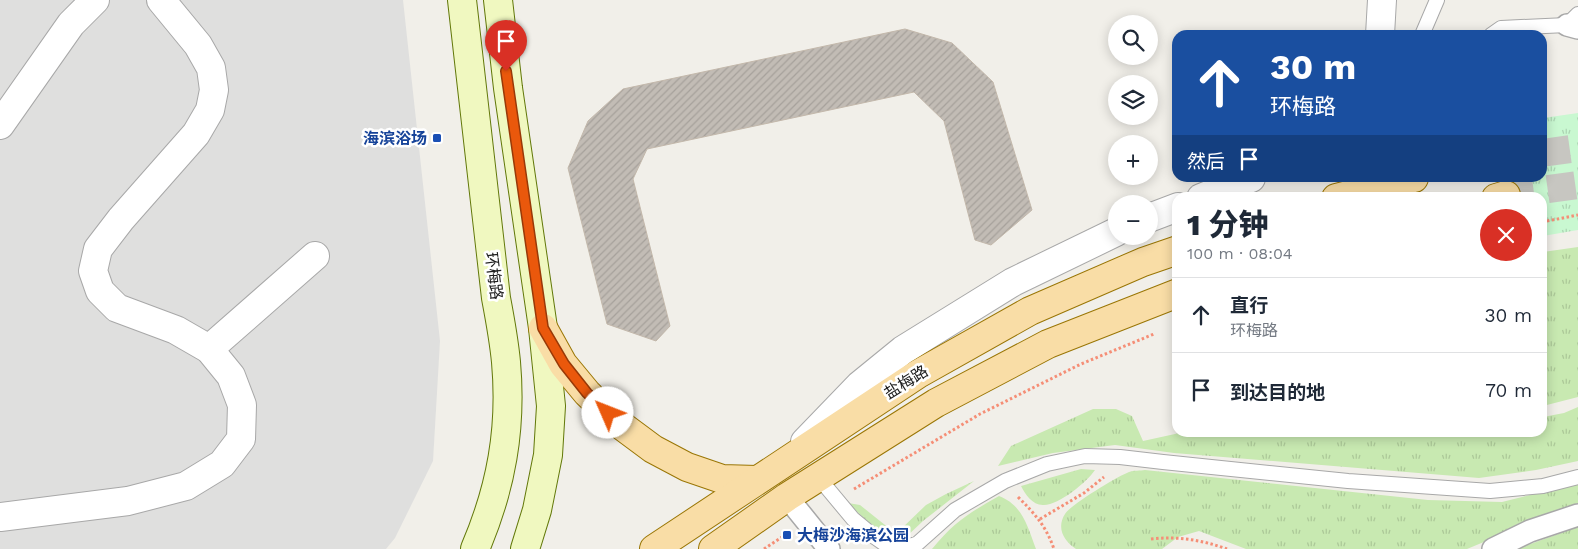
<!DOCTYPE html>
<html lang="zh">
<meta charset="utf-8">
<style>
:root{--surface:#fff;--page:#f2f2f3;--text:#1f2937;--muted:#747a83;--line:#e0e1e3}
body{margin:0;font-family:"Work Sans","Noto Sans SC",sans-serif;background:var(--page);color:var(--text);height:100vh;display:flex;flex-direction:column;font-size:19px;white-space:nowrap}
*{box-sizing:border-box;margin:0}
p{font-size:16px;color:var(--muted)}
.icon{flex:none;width:28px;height:28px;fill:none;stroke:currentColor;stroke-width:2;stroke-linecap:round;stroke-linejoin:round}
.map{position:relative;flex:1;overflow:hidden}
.side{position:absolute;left:1172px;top:192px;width:375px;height:245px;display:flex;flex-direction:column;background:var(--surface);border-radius:15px;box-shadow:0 2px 12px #0003}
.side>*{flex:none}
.banner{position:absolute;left:1172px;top:30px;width:375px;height:152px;border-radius:15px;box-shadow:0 2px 12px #0003;background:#1a4fa0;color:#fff;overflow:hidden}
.controls{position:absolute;left:1108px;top:15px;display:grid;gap:10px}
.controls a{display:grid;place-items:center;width:50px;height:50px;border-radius:50%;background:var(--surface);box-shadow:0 2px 12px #0003;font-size:25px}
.pin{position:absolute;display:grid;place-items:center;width:42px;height:42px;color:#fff;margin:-51px -21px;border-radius:50% 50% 50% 0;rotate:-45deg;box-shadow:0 0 5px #0007}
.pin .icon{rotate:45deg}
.me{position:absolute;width:55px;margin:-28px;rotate:314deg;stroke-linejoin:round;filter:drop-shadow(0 0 4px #0008)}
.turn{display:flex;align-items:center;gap:18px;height:105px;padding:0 15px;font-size:22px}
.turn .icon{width:65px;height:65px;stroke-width:2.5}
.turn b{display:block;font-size:35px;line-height:42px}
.then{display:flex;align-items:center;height:48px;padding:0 15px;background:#0003;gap:10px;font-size:19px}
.round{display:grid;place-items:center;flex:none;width:52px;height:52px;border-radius:26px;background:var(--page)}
.head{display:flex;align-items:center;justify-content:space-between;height:85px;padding:0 15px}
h1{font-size:30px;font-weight:800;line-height:38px}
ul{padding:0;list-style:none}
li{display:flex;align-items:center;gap:15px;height:75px;padding:0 15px;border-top:1px solid var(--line)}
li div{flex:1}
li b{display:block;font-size:19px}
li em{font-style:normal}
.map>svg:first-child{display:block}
</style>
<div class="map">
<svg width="1578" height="549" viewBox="0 0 1578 549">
<defs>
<pattern id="grass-tufts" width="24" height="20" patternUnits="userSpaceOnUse" patternTransform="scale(1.25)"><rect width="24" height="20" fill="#c8e9b1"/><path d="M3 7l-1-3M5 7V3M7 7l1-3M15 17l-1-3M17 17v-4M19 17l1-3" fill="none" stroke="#acc898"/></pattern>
<pattern id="park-tufts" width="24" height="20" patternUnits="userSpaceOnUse" patternTransform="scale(1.25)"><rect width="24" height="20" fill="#c9f8d1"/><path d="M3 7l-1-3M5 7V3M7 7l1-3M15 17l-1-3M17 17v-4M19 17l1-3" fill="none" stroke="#acd4b3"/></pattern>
<pattern id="building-hatch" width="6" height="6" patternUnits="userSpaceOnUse" patternTransform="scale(1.25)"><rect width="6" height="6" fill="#c2bcb5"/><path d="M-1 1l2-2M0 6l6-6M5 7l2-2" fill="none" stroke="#a6a19b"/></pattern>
</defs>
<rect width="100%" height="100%" fill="#f1efe9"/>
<path fill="#dfdfde" d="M0 0H403L440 341 433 461 395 538 386 549H0Z"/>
<g fill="url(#grass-tufts)">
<path d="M1578 247V397L1543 406V252Z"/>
<path d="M1578 407V461L1536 470 1479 478 1174 453 1115 445 1053 453 998 466 1011 446 1093 409H1116L1132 416 1143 441 1184 432H1542L1543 417 1564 413Z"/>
<path d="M1081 469 1095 470C1087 482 1059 505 1044 505 1033 506 1025 494 1021 486Z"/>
<path d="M1145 470 1428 500 1502 502 1578 483V503L1467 549H1246L1199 531 1178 537 1162 549H1076C1064 541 1056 528 1065 514 1070 505 1118 476 1129 472 1134 470 1140 471 1145 470Z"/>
<path d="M974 481 923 521 905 538H891L873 527 848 503 860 505 890 529 900 530 926 505 946 494Z"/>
<path d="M999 496C1023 505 1028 528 1036 549H932C954 522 969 513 999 496Z"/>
<path d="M1578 527V549H1516Z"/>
</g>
<path fill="url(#park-tufts)" d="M1578 113V230L1543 236 1542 198 1505 197 1503 178H1542L1543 118Z"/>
<path fill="url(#building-hatch)" stroke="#c3b8ab" d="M905 29 952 43 993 82 1032 210 991 245 975 240 944 121 914 92 647 149 633 179 670 326 656 341 607 324 568 168 588 121 623 89Z"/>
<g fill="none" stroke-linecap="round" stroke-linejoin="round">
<g stroke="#c7c6c1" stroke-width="28" stroke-dasharray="28 14" stroke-linecap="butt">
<path d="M1542 153 1578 148"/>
<path d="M1506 195 1578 185"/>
</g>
<defs>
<g id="service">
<path d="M1422 35 1437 0"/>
<path d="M1491 35 1501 28 1567 25 1578 14"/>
<path d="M818 477 853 519 876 538 889 547 905 548 918 543 955 510 1005 481 1047 464 1085 456 1120 457 1163 462 1348 481 1490 491 1543 486 1578 477"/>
</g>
<g id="pedestrian">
<path d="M1567 25 1578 28"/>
<path d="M787 497 829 549"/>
<path d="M1493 549 1530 531 1578 515"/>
</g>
<g id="minor">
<path d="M1380 35 1382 0"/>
<path d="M0 125 71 24 95 0"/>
<path d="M1201 198 1251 178"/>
<path d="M1149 218 1178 207"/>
<path d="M209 349 315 256"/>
<path d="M805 442 860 385 903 350 1013 282 1116 232"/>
<path d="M0 517 128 501 186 486 222 464 241 439 242 405 231 376 209 349 176 330 117 308 100 291 93 271 98 249 121 219 196 134 210 110 214 90 211 68 198 45 161 0"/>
</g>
<g id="secondary">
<path d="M462 0 496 298C500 319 504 341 506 362 512 429 501 488 475 549"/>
<path d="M498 0 508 88 543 328 551 406 548 455 537 510 525 549"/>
</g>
<g id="primary">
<path d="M1336 198 1414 178"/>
<path d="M1496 198 1506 195"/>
<path d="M543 328 563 364 587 393 618 423 653 449 687 467 722 479 757 480"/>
<path d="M654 549 918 374 1030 311 1143 262 1178 250"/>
<path d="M713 549 787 497 936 403 1048 344 1178 293"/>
</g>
</defs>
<use href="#service" stroke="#a8a8a8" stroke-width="16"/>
<use href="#pedestrian" stroke="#a8a8a8" stroke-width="24"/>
<use href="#minor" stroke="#a8a8a8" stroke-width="30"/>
<use href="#secondary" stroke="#627809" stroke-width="30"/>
<use href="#primary" stroke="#9a7605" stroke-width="30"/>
<g stroke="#f58e76" stroke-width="3" stroke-dasharray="2.5 2.5" stroke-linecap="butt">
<path d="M1542 222 1578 215"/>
<path d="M854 489 980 414 1081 364 1154 334"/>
<path d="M1018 497C1035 514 1046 526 1054 549"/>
<path d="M1040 519 1084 493 1104 477"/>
<path d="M1151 539C1178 536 1202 540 1227 549"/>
<path d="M764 549 788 533"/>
</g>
<use href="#service" stroke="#fff" stroke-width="14"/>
<use href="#pedestrian" stroke="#fff" stroke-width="21"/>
<use href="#minor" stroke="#fff" stroke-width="28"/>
<use href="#secondary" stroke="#f0f8c0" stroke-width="28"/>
<use href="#primary" stroke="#f9dda6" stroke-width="28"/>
</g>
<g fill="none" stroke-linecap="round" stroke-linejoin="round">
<defs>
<path id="route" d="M506 71 543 328 564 364 587 393 608 413"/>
</defs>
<use href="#route" stroke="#983908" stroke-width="12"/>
<use href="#route" stroke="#ea580c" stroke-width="9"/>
</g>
<g fill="#1a4fb4" stroke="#fff" stroke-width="2">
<rect x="432" y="133" width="10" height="10" rx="2.5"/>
<rect x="782" y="530" width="10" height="10" rx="2.5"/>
</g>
<g text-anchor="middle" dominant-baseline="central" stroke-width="5" stroke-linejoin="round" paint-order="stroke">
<g font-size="16" font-weight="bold" fill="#164399" stroke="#fff" text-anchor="end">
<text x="427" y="138">海滨浴场</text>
<text x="797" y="535" text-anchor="start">大梅沙海滨公园</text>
</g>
<g font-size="16" fill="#212121" stroke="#fff">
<text transform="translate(494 276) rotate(83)">环梅路</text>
<text transform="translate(906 382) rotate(-32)">盐梅路</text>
</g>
</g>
</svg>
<div class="controls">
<a><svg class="icon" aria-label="search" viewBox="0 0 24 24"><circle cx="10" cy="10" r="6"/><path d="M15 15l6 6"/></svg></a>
<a><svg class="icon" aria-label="layers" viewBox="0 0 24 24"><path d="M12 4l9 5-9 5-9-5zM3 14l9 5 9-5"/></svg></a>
<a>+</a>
<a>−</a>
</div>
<div class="pin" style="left:506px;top:71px;background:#d93025"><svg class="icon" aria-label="arrive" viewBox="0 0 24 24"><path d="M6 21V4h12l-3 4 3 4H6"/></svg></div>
<svg class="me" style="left:608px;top:413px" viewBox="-20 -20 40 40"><circle r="19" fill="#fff"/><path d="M0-13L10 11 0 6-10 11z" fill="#ea580c"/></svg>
<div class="banner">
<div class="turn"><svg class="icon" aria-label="ahead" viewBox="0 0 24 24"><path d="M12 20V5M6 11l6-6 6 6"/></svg><div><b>30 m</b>环梅路</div></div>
<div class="then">然后<svg class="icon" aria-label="arrive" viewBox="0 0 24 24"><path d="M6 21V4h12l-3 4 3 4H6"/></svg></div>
</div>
<section class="side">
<div class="head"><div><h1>1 分钟</h1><p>100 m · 08:04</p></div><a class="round" style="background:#d93025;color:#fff"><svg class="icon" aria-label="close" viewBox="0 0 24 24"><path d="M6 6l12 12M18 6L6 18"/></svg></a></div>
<ul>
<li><svg class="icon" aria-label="ahead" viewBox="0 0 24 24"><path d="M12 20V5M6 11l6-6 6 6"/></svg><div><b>直行</b><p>环梅路</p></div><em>30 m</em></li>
<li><svg class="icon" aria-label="arrive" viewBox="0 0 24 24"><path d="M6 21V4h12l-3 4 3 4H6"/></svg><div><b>到达目的地</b></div><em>70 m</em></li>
</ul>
</section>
</div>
